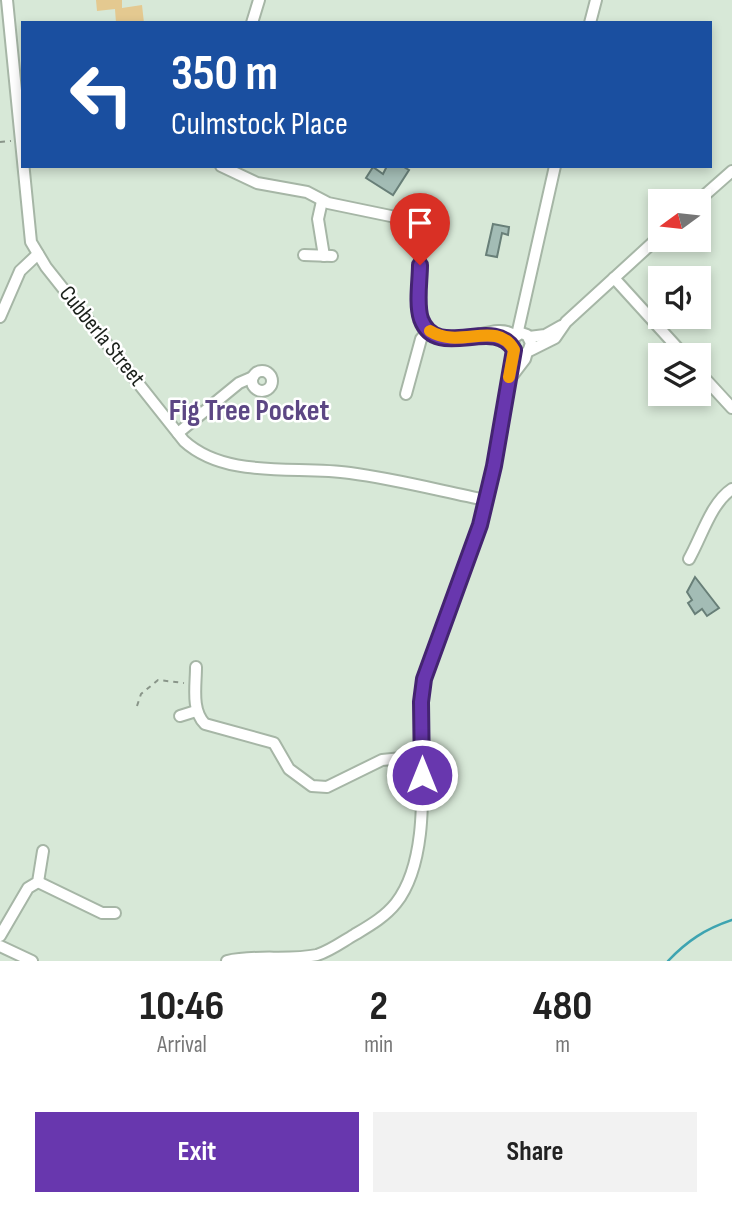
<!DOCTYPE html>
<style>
:root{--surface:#fff;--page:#f2f2f2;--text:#222;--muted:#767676;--accent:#6837ae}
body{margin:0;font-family:"Sofia Sans Condensed",sans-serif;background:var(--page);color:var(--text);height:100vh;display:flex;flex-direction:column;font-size:26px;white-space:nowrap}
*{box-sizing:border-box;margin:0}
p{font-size:23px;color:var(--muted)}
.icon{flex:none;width:38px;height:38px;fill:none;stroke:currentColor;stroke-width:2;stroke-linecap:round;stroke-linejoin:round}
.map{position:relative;height:961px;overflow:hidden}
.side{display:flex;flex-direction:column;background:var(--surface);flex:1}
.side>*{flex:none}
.hud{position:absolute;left:21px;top:21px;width:691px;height:147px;border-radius:0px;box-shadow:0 4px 10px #0003;background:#1a4fa0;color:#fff;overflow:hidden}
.needle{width:46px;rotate:255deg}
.controls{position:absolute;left:648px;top:189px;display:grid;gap:14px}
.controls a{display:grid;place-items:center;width:63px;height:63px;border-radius:0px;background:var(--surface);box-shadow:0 4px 10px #0003;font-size:35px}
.pin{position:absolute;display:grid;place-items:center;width:60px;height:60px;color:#fff;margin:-72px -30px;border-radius:50% 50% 50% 0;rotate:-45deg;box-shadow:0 0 7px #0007}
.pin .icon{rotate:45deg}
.me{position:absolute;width:77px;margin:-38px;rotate:0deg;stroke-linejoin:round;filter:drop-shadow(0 0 5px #0008)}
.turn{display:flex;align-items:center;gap:24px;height:147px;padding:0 35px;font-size:32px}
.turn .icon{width:91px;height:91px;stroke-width:2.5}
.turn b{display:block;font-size:49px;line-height:60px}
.eta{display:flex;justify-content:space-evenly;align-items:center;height:119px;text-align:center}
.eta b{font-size:42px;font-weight:700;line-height:49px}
.primary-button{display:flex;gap:14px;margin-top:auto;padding:14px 35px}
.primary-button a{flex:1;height:80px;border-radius:0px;background:var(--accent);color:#fff;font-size:28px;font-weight:700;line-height:80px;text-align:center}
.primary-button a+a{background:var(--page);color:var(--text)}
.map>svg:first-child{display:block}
</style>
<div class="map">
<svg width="732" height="961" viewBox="0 0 732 961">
<rect width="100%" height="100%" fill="#d7e8d7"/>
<path fill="#e4c990" d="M96 0H122V8L142 5 144 23H116L115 9 97 11Z"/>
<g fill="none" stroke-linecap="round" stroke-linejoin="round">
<path stroke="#3ea4b1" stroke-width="2.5" d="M668 961C687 941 705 929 732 920"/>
</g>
<g fill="#a3bcb5" stroke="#687f78" stroke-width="2">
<path d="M387 166H402L409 170 393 195 366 178 373 167 383 174Z"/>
<path d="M493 224 509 227 508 235 502 233 497 257 486 255Z"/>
<path d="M695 577 719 608 707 616 702 609 695 614 688 603 692 600 687 592Z"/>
</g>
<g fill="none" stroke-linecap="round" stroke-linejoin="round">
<defs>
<g id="minor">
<path d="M7 0 31 242 46 267 184 441C227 480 297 465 350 473 396 479 441 491 486 500"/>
<path d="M252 23 259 0"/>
<path d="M590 23 596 0"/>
<path d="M221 166 257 183 307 192 328 203 410 220C434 249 404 306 428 329 456 356 494 318 515 336"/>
<path d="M322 201 318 219 324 256"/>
<path d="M698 201 732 171"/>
<path d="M304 255 332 256"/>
<path d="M614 278 684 355"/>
<path d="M0 317 20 271 38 254"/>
<path d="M517 335 555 166"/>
<path d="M529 337 545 335 561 326"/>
<path d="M698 371 732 408"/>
<circle cx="262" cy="381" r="10"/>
<path d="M509 380 525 359 527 352 555 338 566 322 660 236"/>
<path d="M406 394 421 339 429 330"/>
<path d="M178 433 239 383 253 377"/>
<path d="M689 559C702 536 711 503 732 489"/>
<path d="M196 667C196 686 191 710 205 724L274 743 289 769 312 786 327 787 382 760 422 756"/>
<path d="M180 716 196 711"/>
<path d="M38 882 102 913H115"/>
<path d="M0 936 28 888 38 882 43 851"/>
<path d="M0 946 32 961"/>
<path d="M227 961C257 954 287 961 317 955 330 951 342 942 354 935 369 926 385 917 396 903 437 851 416 742 424 679L480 525 494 466 514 350 513 338 521 333 527 335 531 343 529 349"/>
</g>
</defs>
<use href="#minor" stroke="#a6b6a6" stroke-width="14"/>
<g stroke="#899589" stroke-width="2" stroke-dasharray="5 5" stroke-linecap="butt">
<path d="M0 142 11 141"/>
<path d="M137 706 141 694 158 680 184 683"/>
</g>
<use href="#minor" stroke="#fff" stroke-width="10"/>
</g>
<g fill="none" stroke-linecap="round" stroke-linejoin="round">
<defs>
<path id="route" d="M420 265C420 280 416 304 421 319 437 362 494 315 514 350L494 466 480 525 424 679 421 702 422 775"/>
</defs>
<use href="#route" stroke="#442471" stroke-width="18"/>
<use href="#route" stroke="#6837ae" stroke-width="12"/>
<path stroke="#f59e0b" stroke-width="12" d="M430 331C460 350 497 319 514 350L509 377"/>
</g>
<g text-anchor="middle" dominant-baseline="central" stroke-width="5" stroke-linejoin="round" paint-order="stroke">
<g font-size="23" fill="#1a201a" stroke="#fff">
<text transform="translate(102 336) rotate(51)">Cubberla Street</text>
</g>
<g font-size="30" font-weight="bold" fill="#5c4784" stroke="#fff">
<text x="249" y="411">Fig Tree Pocket</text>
</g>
</g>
</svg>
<div class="controls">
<a><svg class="needle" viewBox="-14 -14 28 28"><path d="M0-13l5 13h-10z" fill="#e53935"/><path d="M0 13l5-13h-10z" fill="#767676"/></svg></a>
<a><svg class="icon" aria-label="sound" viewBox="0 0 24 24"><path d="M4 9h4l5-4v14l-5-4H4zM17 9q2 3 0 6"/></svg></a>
<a><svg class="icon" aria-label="layers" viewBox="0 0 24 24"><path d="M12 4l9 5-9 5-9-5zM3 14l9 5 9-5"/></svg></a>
</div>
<div class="pin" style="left:420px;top:265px;background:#d93025"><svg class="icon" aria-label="arrive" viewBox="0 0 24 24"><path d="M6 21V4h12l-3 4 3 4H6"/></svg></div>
<svg class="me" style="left:422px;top:775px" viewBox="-20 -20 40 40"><circle r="17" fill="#6837ae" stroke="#fff" stroke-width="3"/><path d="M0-11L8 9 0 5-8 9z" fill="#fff"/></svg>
<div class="hud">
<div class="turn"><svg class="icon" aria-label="left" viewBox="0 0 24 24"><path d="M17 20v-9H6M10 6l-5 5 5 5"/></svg><div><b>350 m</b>Culmstock Place</div></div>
</div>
</div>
<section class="side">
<div class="eta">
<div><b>10:46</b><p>Arrival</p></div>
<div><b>2</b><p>min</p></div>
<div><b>480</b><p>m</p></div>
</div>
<div class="primary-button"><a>Exit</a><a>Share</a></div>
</section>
